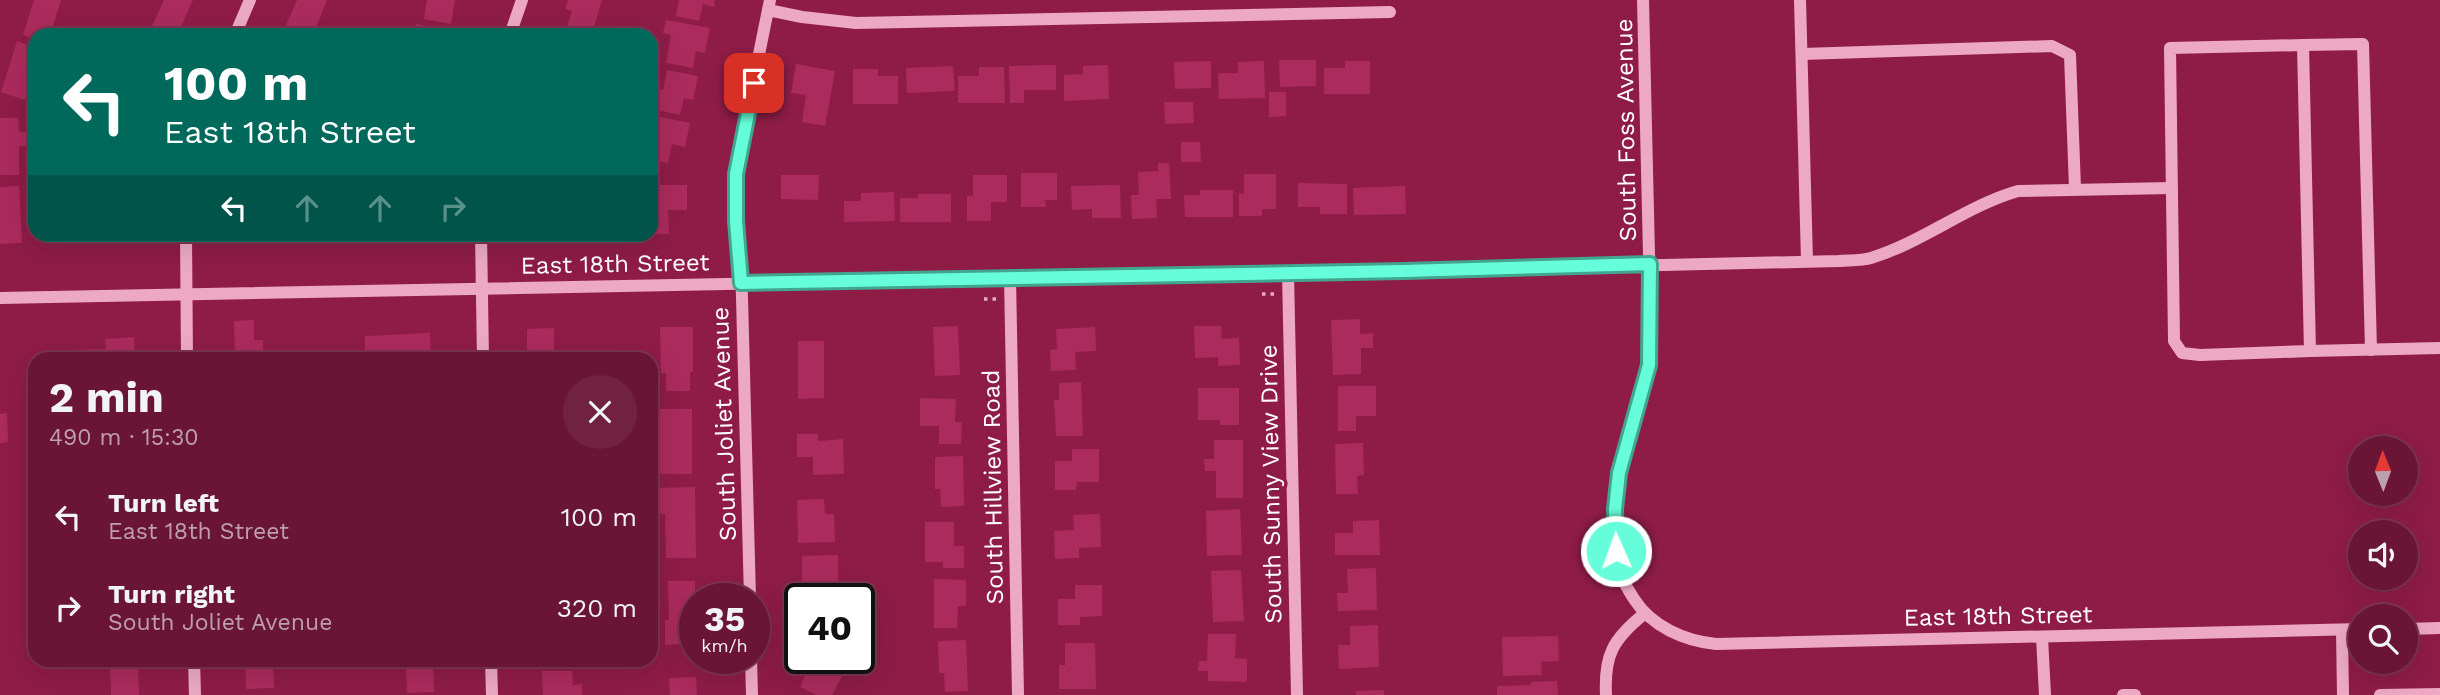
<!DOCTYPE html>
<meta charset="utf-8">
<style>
:root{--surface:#6a1535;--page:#722241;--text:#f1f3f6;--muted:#be9fad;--line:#7d3450}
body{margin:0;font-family:"Work Sans",sans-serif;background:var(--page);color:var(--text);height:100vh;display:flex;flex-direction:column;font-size:26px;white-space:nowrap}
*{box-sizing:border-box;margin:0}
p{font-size:23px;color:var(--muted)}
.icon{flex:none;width:38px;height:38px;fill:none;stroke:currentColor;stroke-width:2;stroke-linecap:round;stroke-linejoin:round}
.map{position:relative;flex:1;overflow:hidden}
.panel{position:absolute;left:28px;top:352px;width:630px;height:315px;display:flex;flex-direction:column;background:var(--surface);border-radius:21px;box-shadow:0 7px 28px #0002,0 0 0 2px var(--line)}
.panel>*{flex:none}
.top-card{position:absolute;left:28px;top:28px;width:630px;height:214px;border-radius:21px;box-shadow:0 7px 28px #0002,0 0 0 2px var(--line);background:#00695c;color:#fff;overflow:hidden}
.needle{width:46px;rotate:359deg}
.buttons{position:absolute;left:2348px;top:436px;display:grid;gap:14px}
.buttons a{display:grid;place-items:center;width:70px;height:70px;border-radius:50%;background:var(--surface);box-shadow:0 7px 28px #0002,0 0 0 2px var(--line);font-size:35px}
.speed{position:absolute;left:679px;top:583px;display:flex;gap:14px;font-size:35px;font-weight:700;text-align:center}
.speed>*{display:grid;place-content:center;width:91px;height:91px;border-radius:50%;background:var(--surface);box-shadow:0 7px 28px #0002,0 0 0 2px var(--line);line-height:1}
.speed small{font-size:18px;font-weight:400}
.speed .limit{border:4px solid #111;border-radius:10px;background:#fff;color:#111}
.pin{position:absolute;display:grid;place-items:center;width:60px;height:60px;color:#fff;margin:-30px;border-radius:14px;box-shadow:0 4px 10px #0006}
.me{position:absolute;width:77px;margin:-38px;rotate:358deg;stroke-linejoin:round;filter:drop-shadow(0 0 5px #0008)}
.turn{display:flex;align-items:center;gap:24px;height:147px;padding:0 21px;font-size:32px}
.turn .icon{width:91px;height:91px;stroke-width:2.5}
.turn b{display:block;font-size:49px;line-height:60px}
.lanes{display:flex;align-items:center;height:66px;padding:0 21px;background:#0003;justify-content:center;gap:35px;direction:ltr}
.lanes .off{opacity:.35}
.round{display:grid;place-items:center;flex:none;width:74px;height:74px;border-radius:37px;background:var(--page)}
.overview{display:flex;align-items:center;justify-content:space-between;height:119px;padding:0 21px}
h1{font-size:42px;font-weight:700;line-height:52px}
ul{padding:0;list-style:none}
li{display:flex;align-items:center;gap:21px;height:91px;padding:0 21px}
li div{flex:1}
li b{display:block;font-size:26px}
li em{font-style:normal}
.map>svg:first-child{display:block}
</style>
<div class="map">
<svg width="2440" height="695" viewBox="0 0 2440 695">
<rect width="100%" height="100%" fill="#8e1c47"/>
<g fill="#ab2b5d">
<path d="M34 0H61L50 35H35V39L23 35Z"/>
<path d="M164 0H193L177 35H148Z"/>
<path d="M297 0H327L313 35H290L283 32Z"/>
<path d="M427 0H455L451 24 424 19Z"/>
<path d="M568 0H602L592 34 567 27 572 11 565 9Z"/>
<path d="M679 0H715L714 7 703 4 699 21 676 16Z"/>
<path d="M666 20 710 28 705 53 696 51 693 68 666 63 671 35 663 33Z"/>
<path d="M416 24 447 29 446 35H414Z"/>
<path d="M17 41 35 47V70L25 100 1 92Z"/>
<path d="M1279 60H1316V86L1280 87Z"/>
<path d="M1211 61V88L1175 89 1174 62Z"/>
<path d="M1264 61 1265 98 1219 99 1218 73H1238V62Z"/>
<path d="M1345 61H1370V94H1324V68H1345Z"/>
<path d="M796 64 835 71 825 126 802 122 806 95 791 93Z"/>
<path d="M1056 65V90H1024V103H1010L1009 66Z"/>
<path d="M1108 65 1109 99 1064 101V75L1083 74V66Z"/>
<path d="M953 66 955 91 907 93 906 68Z"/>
<path d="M979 67H1004L1005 103H958V76H979Z"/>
<path d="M853 69H878V76H898V104H853Z"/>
<path d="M667 70 698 76 693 100 684 98 680 115 652 109 656 89 663 90Z"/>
<path d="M1269 92H1286V116L1269 117Z"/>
<path d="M1164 102H1193L1194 123 1165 124Z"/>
<path d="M656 116 690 123 685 147 672 144 668 163 651 160V135Z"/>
<path d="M0 118H18L19 132H29V146H19V175H0Z"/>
<path d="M1181 142H1200L1201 162H1181Z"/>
<path d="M1158 163H1169L1171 199H1156L1157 218 1132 219 1131 195H1139L1138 172 1158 171Z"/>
<path d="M1021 173H1057V200H1045L1046 207H1021Z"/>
<path d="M1244 174H1276V209H1262V216H1239V193L1244 194Z"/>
<path d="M781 175H819L818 200 781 199Z"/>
<path d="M973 175H1007V202H991V221H967V196H973Z"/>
<path d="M1298 183 1347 184V214H1320V207H1298Z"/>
<path d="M651 185H687V210H668L669 234H651Z"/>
<path d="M1120 185 1121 218H1092V209L1072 210 1071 186Z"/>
<path d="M19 186 22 243 0 244V187Z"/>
<path d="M1405 186 1406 214 1354 215 1353 188Z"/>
<path d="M1200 190H1233V217H1185L1184 195H1200Z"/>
<path d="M894 192 895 221 844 222V201H861V193Z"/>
<path d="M918 194H951V222H900V198H918Z"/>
<path d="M109 234H136L137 242H109Z"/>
<rect x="230" y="234" width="55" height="5"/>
<path d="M1360 319V334L1373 333V348H1361V374L1333 375 1331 320Z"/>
<path d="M254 320V340H263V359H235L234 321Z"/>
<path d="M958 326 960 375 935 376 933 327Z"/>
<path d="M1194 326H1221L1222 339 1239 338 1240 365 1218 366V357L1195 358Z"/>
<path d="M660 327H693V372H690V391H666V373H661Z"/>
<path d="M1095 327 1096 351 1075 352 1076 370 1051 371 1050 350 1057 349 1056 329Z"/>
<path d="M554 328V359H527V329Z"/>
<path d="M430 333 431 359H365V336Z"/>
<path d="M134 337 135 359H71V350L106 349 105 339Z"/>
<path d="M798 341H824V398L798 399Z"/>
<path d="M1081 382 1083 436H1056L1054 400H1059V383Z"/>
<path d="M1338 386H1376V416H1356V431H1338Z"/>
<path d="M1198 388H1239V425H1220V420H1198Z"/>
<path d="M920 398 956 399 955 422H962L961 444H939V426H920Z"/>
<path d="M660 409H692V474H659Z"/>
<path d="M7 413 8 442 0 443V414Z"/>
<path d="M797 434H818V441L843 439 844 474 813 475V457H797Z"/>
<path d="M1214 440H1243V498H1216V471H1205L1204 459H1214Z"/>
<path d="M1363 443 1364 475 1357 476 1358 494H1336L1335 444Z"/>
<path d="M1072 449H1099V482H1077L1076 490H1055V461H1072Z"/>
<path d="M963 456 964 506 941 507 940 489H935V457Z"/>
<path d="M695 487 696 558H666L665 514H651V488Z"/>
<path d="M824 499 825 514H834L835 542 798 543 797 500Z"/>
<path d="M1240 509 1242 555 1207 556 1206 511Z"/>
<path d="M1100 514 1101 547 1079 548V558L1055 559 1054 531 1074 530 1073 515Z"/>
<path d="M1379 520 1380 555H1335V533H1353V521Z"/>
<path d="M925 522H954V546H964V568H943V562H925Z"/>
<path d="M838 555V598H809V582H802V556Z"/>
<path d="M1376 568 1377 610 1338 611 1337 593H1348L1347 569Z"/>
<path d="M1241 570 1244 621 1213 622 1211 571Z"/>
<path d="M934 579 966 580V606H958L957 628H934Z"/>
<path d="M668 581H695V623L688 624V644L665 645V620H669Z"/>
<path d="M1075 585H1102V616L1080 617V625H1058V599H1075Z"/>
<path d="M1378 625 1379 667 1339 669 1338 645H1350V626Z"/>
<path d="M1208 634H1236L1235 658 1247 659V682L1208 681V671H1198L1199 661H1207Z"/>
<path d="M1558 636 1559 661 1541 662 1542 675 1503 676 1502 637Z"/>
<path d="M966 640 968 691 945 692 944 673H939L938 641Z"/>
<path d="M1065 643H1095L1096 689H1059V665H1065Z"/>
<path d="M813 658H845V670L832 695H817L800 687Z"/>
<path d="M110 660H138L139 695H111Z"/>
<path d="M245 660H273L274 688 246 689Z"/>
<path d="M406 660H433L434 692 407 693Z"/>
<path d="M542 671H572L573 685 582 684V695H543Z"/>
<path d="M696 677 697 695H670L669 678Z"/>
<path d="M1557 681 1558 695H1497V686L1531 685V682Z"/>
<path d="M1384 690V695H1356V691Z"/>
</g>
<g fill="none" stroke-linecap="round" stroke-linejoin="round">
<g stroke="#eda9c4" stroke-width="3.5" stroke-dasharray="3.5 5" stroke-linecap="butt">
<path d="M1262 294H1274"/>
<path d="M984 299H996"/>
</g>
<g stroke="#eda9c4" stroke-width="12">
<path d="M1643 0 1651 339C1645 415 1599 488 1617 566 1620 578 1628 589 1634 599 1652 627 1685 641 1716 644L2361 629"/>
<path d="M1800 0 1807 261"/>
<path d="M768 10 802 17 856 23 1390 12"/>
<path d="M235 35 250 0"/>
<path d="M510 35 522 0"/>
<path d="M2303 45 2310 351 2200 355 2182 353 2174 341 2170 48Z"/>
<path d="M2303 45 2363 44 2371 350"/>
<path d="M1802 54 2052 46 2070 55 2075 188"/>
<path d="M186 234 187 359"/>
<path d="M481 234 483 359"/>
<path d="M1288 273 1297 695"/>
<path d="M1010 278 1018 695"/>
<path d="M0 298 1404 271 1838 261C1849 260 1861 261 1871 258 1923 242 1966 206 2018 191L2171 188"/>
<path d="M2310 351 2440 348"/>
<path d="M750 598C747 498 745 398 742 298 741 249 733 202 739 153L770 0"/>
<path d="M2406 629 2440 628"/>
<path d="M2342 630 2343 695"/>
<path d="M2042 637 2045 695"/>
<path d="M751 658 752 695"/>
<path d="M194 660 195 695"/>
<path d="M491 660 492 695"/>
<path d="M1606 695C1604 655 1613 639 1644 614"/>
<path d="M2123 695H2135"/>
<path d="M2380 695 2440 694"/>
</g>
</g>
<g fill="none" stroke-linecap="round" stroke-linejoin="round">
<defs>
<path id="route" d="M754 83 736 174V221L741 283 1404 271 1650 264 1649 365 1619 473 1615 509 1616 551"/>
</defs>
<use href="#route" stroke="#42a58e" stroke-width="18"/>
<use href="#route" stroke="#66feda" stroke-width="12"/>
</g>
<g text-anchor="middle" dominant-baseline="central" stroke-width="7" stroke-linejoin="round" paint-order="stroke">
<g font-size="24" fill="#fff" stroke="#8e1c47">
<text transform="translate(1626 130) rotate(-91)">South Foss Avenue</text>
<text transform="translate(615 264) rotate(-1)">East 18th Street</text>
<text transform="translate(724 424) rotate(-92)">South Joliet Avenue</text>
<text transform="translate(1271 484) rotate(-91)">South Sunny View Drive</text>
<text transform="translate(993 487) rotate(-91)">South Hillview Road</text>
<text transform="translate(1998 616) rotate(-1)">East 18th Street</text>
</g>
</g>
</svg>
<div class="buttons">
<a><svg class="needle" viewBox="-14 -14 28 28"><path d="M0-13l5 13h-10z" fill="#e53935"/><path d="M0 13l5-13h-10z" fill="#be9fad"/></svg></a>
<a><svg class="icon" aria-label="sound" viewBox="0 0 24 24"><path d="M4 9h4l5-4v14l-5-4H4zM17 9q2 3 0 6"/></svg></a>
<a><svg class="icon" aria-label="search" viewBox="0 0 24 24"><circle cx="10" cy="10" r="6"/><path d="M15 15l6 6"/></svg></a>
</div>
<div class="speed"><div>35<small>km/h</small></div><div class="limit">40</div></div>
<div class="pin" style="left:754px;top:83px;background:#d93025"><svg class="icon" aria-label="arrive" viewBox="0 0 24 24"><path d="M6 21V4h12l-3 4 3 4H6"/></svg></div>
<svg class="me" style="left:1616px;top:551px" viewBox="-20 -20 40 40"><circle r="17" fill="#66feda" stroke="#fff" stroke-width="3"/><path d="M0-11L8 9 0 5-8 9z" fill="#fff"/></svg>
<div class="top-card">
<div class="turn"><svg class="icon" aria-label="left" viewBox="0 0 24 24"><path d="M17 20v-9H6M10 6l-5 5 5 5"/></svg><div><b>100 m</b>East 18th Street</div></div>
<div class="lanes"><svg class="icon" aria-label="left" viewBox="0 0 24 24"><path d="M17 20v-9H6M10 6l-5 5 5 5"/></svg><svg class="icon off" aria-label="ahead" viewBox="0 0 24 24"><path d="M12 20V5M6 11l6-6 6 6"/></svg><svg class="icon off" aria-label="ahead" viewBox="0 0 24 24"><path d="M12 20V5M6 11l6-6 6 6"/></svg><svg class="icon off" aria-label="right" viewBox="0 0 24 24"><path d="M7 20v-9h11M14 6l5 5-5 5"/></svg></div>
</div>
<section class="panel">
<div class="overview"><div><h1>2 min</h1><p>490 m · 15:30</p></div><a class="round"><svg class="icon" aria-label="close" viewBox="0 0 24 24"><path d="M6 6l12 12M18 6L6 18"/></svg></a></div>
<ul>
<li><svg class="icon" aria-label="left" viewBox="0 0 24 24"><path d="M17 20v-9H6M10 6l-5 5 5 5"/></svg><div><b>Turn left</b><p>East 18th Street</p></div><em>100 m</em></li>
<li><svg class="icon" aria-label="right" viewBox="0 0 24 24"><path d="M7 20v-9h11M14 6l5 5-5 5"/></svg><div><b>Turn right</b><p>South Joliet Avenue</p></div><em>320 m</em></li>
</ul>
</section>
</div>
